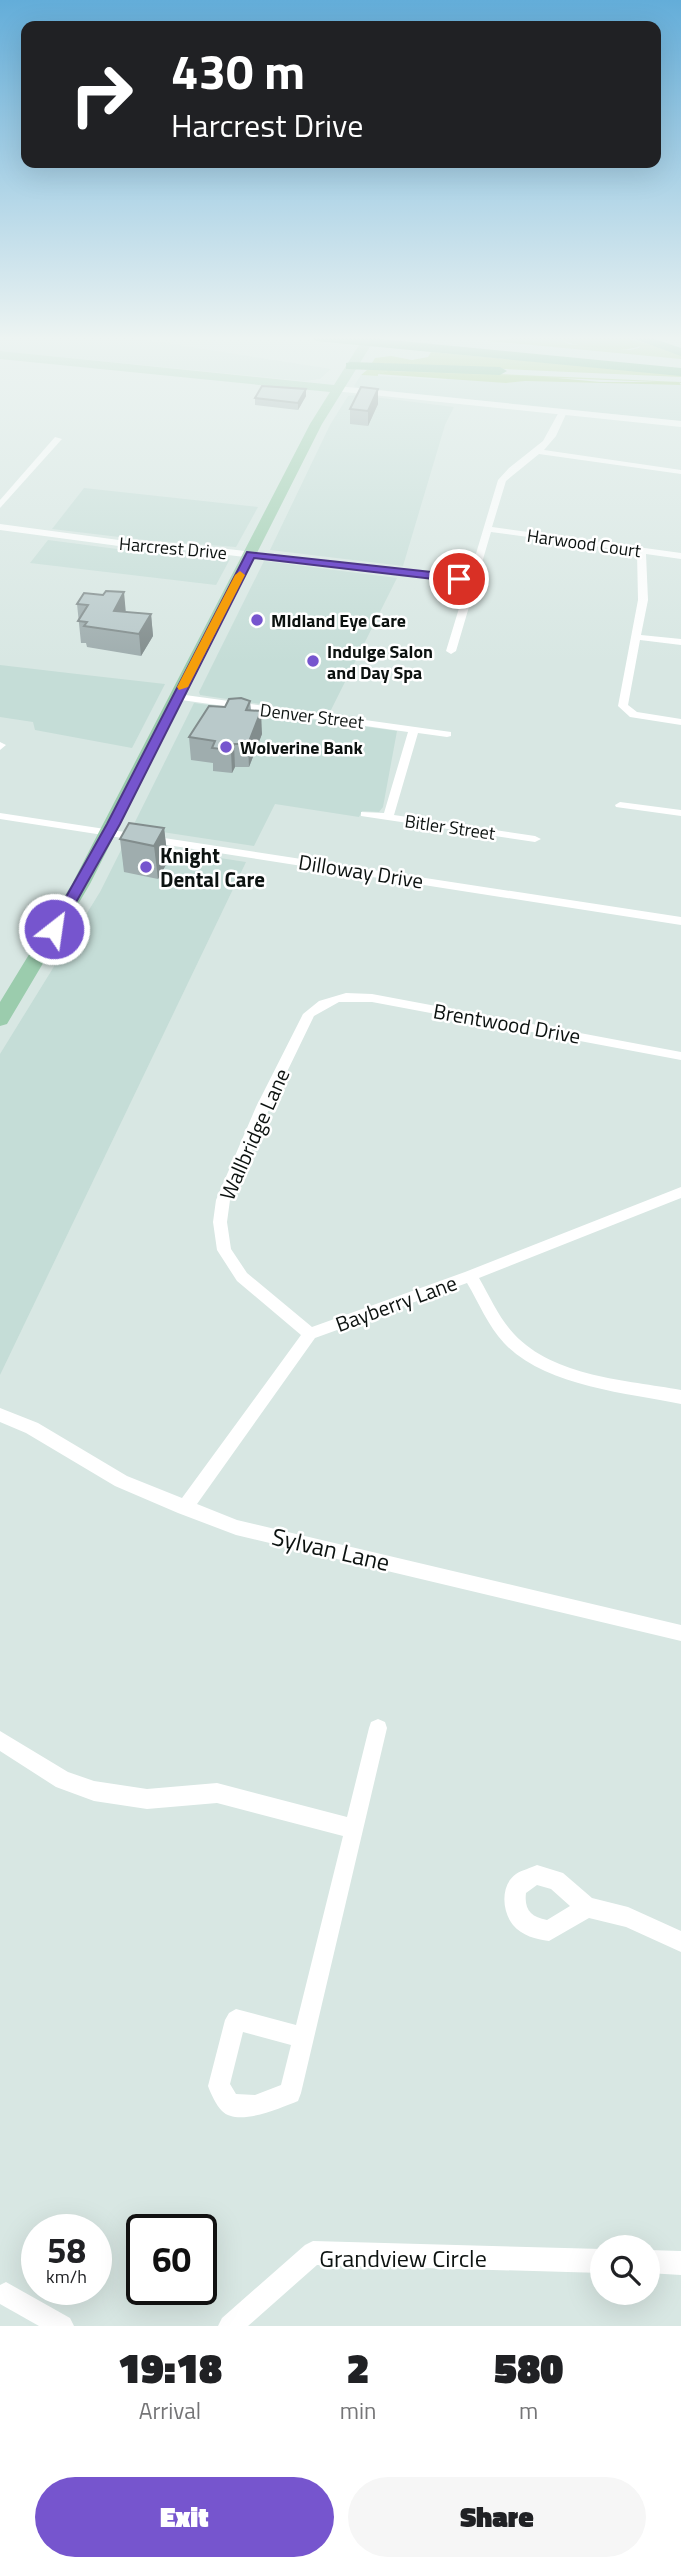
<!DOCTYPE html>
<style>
:root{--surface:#fff;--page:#f6f6f6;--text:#202124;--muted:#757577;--accent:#7655ce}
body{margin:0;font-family:"Titillium Web",sans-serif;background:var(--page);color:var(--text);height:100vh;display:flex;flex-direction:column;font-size:26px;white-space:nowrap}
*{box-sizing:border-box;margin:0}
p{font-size:23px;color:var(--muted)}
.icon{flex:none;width:38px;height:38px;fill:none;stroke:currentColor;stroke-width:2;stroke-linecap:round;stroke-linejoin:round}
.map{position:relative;height:2326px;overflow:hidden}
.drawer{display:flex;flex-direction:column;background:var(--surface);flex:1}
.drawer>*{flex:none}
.hud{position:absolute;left:21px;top:21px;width:640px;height:147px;border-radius:14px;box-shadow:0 7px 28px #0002;background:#202124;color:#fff;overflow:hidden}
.buttons{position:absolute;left:590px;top:2235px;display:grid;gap:14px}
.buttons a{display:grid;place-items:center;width:70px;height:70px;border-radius:50%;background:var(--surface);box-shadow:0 7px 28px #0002;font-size:35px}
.speed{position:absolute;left:21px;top:2214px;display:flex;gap:14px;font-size:35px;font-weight:700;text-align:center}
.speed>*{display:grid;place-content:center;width:91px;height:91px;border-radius:50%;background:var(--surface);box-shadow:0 7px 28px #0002;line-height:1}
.speed small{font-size:18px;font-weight:400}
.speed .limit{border:4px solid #111;border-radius:10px;background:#fff;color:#111}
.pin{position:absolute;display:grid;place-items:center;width:60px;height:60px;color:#fff;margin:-30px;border:4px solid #fff;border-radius:50%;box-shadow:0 2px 7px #0007}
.me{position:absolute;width:77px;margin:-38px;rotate:30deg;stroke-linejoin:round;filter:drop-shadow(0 0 5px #0008)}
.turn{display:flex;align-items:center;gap:24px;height:147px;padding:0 35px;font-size:32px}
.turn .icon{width:91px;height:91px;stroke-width:2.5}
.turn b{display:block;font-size:49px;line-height:60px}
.eta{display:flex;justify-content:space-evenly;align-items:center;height:119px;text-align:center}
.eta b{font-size:42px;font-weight:800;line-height:49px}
.cta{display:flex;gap:14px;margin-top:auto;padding:14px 35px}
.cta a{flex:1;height:80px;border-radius:42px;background:var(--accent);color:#fff;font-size:28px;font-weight:800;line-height:80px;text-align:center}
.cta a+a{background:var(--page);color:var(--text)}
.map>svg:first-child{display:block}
</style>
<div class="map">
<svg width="681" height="2326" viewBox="0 0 681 2326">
<rect width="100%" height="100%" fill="#d8e7e3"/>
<g fill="#c5ddd7">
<path d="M0 337H127L331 369 320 379 304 381 0 351Z"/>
<path d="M361 375 447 380 449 377 506 383 525 381 681 385V421L359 388 354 386Z"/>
<path d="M357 395 454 407 445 425 403 566 270 550 330 425 348 396Z"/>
<path d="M84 488 258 507 236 547 145 540 52 529Z"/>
<path d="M48 540 140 552H179L230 559 216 585 30 563Z"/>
<path d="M264 561 397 578 329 714 200 695 199 692Z"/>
<path d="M0 665 77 674 165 684 132 748 35 730 33 722 0 717Z"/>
<path d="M194 703 397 731 383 807 379 812 362 811 359 817 275 804 254 846 136 828 133 826Z"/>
<path d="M135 845 246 862 0 1375V1054L100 892 123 846Z"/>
</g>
<g fill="#a1cd7b">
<path d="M526 337H554L569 344 630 350 639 348 640 345 631 339 681 354V359L488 341Z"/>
<path d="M431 352 681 375V377L372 363 375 358 391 356 412 360 428 357Z"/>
<path d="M381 369 681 382V383L388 371 378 374V376L361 375 367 370Z"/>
</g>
<g fill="#97c66d">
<path d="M554 337H627L641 345C629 355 568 346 554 337Z"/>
<path d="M388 371 547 377 600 382H679L681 385 525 381 506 383 377 374Z"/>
</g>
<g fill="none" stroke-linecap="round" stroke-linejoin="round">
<g fill="#fff" fill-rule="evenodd">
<path d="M560 410 567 412 556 436 544 450 681 470V474L539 454 506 481 492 527 681 553V559L646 554 648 600 641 635 681 639V645L640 640 628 705 637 712 681 719V725L630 717 618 706 638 600 637 552 491 532 456 651 451 654 446 651 467 582 184 550 141 549 0 530V524L141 543 184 544 469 577 498 480 509 468 543 441Z"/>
<path d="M55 437 62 439 0 508V500Z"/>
<path d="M178 694 451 732V736L447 737 418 733 394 815 535 836 541 839 535 842 361 816V812L384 813 408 732 174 699V695Z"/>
<path d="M0 742 6 745 0 750Z"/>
<path d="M620 802 681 810V816L616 807 615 805Z"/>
<path d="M0 813 681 917V925L0 819Z"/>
<path d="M346 993 372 994 681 1052V1060L372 1002H339L314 1016 270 1107 230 1200 227 1222 231 1249 247 1273 312 1327 465 1272 681 1187V1198L479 1278C490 1297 499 1318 514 1334 554 1377 627 1380 681 1390V1404C626 1393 544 1386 504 1343 488 1326 479 1303 467 1283L315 1338 197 1504 237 1520 681 1625V1641L236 1535 178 1513 115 1486 26 1433 0 1422V1408L38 1423 127 1476 182 1498 301 1335 237 1281 217 1250 213 1222 216 1200 256 1107 303 1014 319 1001Z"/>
<path d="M378 1719 385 1722 387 1728 301 2093 298 2101C280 2108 238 2127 222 2111 216 2105 211 2094 208 2086L225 2020 229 2013 236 2009 296 2025 343 1836 217 1803 147 1809 94 1801 56 1787 0 1751V1731L68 1772 94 1781 147 1789 217 1783 347 1817 369 1728 371 1722ZM243 2032 291 2045 281 2085 255 2095 236 2094 230 2084Z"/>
<path d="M537 1865 563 1873 592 1898 628 1907 681 1931V1952L626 1927 589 1918 549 1941C536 1939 522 1936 513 1925 502 1912 500 1885 516 1874 522 1870 531 1868 537 1865ZM537 1885 551 1889 570 1906 547 1920C531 1917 524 1910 526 1893Z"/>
<path d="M313 2241 602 2249V2273L317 2265 248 2326H218L222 2318 305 2245Z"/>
<path d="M648 2250 681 2251V2275L648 2273Z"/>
<path d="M6 2282 70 2318 74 2326H39L0 2304V2285Z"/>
</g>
<path fill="#fff" fill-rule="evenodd" d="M337 386 681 421V427L334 391 332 389Z"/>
<path fill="#9bccad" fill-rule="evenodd" d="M364 337H376L322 424 90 884 7 1024 0 1026V1002L72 884 310 424 330 392 0 359V351L334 385Z"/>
<g fill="#58aa76" fill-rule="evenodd">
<path d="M310 337H360L681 368V376L316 341Z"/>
<path d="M629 337H649L681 348V356Z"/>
<path d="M351 362 500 367 507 371 500 375 346 369V363Z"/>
</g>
</g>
<g fill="#9fadae">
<path d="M378 389V404L368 426 350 424V409Z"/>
<path d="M306 396 298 410 255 405V398Z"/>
<path d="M84 593 126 612 151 614 153 636 141 656 87 647 86 643H81L77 604Z"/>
<path d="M250 701 251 710 262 734 249 767H235L232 773 213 771V763L191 760 189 737 225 707Z"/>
<path d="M164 828 168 861 158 879 124 872 120 839Z"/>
</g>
<g fill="#828d8d">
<path d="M306 389V396L298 410V403Z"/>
<path d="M378 389V404L368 426V411Z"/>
<path d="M124 592 126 614 114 611Z"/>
<path d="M151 614 153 636 141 656 139 634Z"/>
<path d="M261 711 262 734 249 767 248 744Z"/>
<path d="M234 744 235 767 232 773 231 750Z"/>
<path d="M164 828 168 861 158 879 154 846Z"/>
</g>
<g fill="#b9c9ca" stroke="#828d8d" stroke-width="2">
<path d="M262 386 306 389 298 403 255 398Z"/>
<path d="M361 387 378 389 368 411 350 409Z"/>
<path d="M106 591 124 592 114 611 151 614 139 634 84 626 87 622 78 621 88 605 77 604 84 593 103 595Z"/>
<path d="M241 698 250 701 246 710 261 711 248 744H234L231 750 212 748 215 741 189 737 209 706 225 707 229 699Z"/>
<path d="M129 823 164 828 154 846 120 839Z"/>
</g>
<linearGradient id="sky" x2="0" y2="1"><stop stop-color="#63add9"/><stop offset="0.51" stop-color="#edf4f2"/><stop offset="1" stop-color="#edf4f2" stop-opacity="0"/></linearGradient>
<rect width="681" height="663" fill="url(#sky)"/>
<path fill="#7655ce" stroke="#4d3786" stroke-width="2" d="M247 552 459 575 465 579 459 582 254 558 120 824 61 929 59 932H50L48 929 107 824Z"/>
<path fill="#f59e0b" d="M240 571 245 575 188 687 179 690 177 687 235 575Z"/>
<g fill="#7655ce" stroke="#fff" stroke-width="2.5">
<circle cx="257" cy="620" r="7"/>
<circle cx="313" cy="661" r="7"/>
<circle cx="226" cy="747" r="7"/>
<circle cx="146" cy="867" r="7"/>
</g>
<g text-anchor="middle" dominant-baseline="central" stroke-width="5" stroke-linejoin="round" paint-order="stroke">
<g font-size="18" fill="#0c1210" stroke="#fff">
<text transform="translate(584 543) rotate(8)">Harwood Court</text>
<text transform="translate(173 548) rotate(5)">Harcrest Drive</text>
<text transform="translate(312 716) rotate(7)">Denver Street</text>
<text transform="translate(450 827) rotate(8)">Bitler Street</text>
</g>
<g font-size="18" font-weight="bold" fill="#0c1210" stroke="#fff" text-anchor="start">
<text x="271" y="620">MIdland Eye Care</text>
<text x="327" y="651">Indulge Salon<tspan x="327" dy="21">and Day Spa</tspan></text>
<text x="240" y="747">Wolverine Bank</text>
</g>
<g font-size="21" font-weight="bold" fill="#0c1210" stroke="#fff" text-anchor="start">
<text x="160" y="855">Knight<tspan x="160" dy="24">Dental Care</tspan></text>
</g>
<g font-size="21" fill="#0c1210" stroke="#fff">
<text transform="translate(361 871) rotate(9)">Dilloway Drive</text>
<text transform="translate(507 1023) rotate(10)">Brentwood Drive</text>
<text transform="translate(254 1134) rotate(-66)">Wallbridge Lane</text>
<text transform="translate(396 1303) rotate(-20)">Bayberry Lane</text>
</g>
<g font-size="24" fill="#0c1210" stroke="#fff">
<text transform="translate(331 1549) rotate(13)">Sylvan Lane</text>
<text x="403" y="2258">Grandview Circle</text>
</g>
</g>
</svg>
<div class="buttons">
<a><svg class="icon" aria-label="search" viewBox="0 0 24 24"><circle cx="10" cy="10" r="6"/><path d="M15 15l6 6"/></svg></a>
</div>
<div class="speed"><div>58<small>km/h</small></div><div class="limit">60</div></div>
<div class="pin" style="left:459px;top:579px;background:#d93025"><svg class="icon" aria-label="arrive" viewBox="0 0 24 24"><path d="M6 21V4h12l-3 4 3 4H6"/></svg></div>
<svg class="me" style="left:54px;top:929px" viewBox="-20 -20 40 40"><circle r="17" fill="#7655ce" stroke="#fff" stroke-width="3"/><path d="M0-11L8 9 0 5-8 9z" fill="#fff"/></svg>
<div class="hud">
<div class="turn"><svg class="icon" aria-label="right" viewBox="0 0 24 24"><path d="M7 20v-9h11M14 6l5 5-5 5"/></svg><div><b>430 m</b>Harcrest Drive</div></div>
</div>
</div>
<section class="drawer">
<div class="eta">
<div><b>19:18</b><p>Arrival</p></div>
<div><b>2</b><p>min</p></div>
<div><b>580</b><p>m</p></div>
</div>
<div class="cta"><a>Exit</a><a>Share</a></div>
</section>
